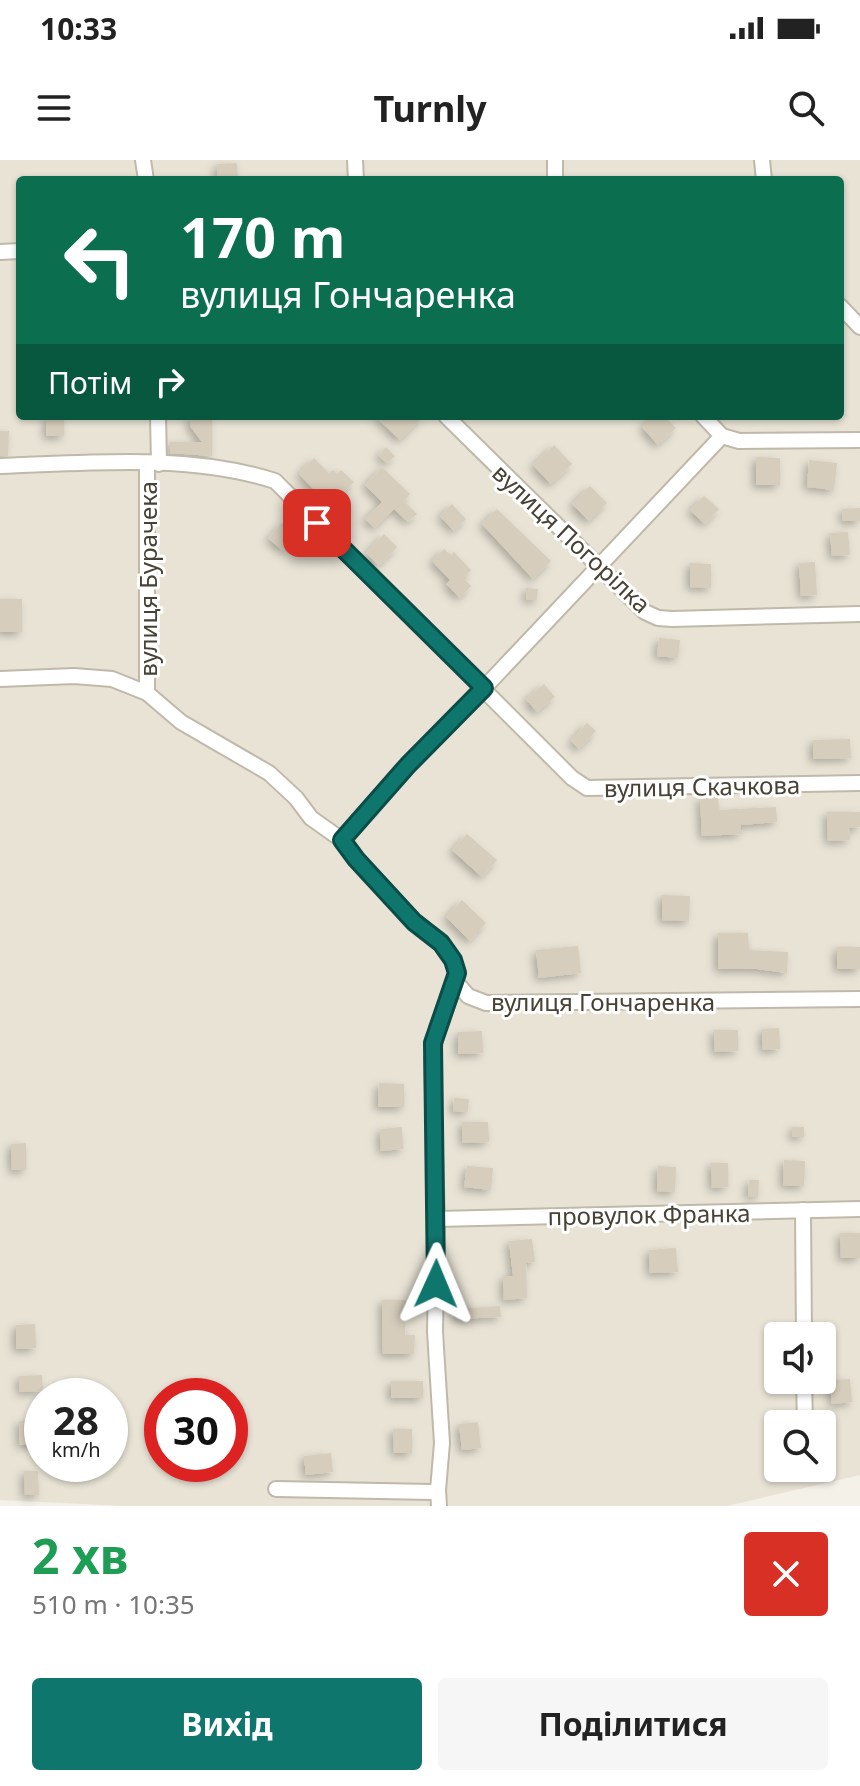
<!DOCTYPE html>
<html lang="uk">
<meta charset="utf-8">
<style>
:root{--surface:#fff;--page:#f6f6f6;--text:#222;--muted:#767676;--accent:#0f766e}
body{margin:0;font-family:"Noto Sans",sans-serif;background:var(--page);color:var(--text);height:100vh;display:flex;flex-direction:column;font-size:30px;white-space:nowrap}
*{box-sizing:border-box;margin:0}
p{font-size:26px;color:var(--muted)}
.icon{flex:none;width:44px;height:44px;fill:none;stroke:currentColor;stroke-width:2;stroke-linecap:round;stroke-linejoin:round}
.map{position:relative;height:1346px;overflow:hidden}
.drawer{display:flex;flex-direction:column;background:var(--surface);flex:1}
.drawer>*{flex:none}
.top-card{position:absolute;left:16px;top:16px;width:828px;height:244px;border-radius:8px;box-shadow:0 2px 6px #0004;background:#0b6e4f;color:#fff;overflow:hidden}
.buttons{position:absolute;left:764px;top:1162px;display:grid;gap:16px}
.buttons a{display:grid;place-items:center;width:72px;height:72px;border-radius:8px;background:var(--surface);box-shadow:0 2px 6px #0004;font-size:40px}
.speed{position:absolute;left:24px;top:1218px;display:flex;gap:16px;font-size:40px;font-weight:700;text-align:center}
.speed>*{display:grid;place-content:center;width:104px;height:104px;border-radius:50%;background:var(--surface);box-shadow:0 2px 6px #0004;line-height:1}
.speed small{font-size:20px;font-weight:400}
.speed .limit{border:12px solid #d22;background:#fff;color:#111}
.pin{position:absolute;display:grid;place-items:center;width:68px;height:68px;color:#fff;margin:-34px;border-radius:16px;box-shadow:0 4px 12px #0006}
.me{position:absolute;width:88px;margin:-44px;rotate:1deg;stroke-linejoin:round;filter:drop-shadow(0 0 6px #0008)}
.turn{display:flex;align-items:center;gap:28px;height:168px;padding:0 32px;font-size:36px}
.turn .icon{width:104px;height:104px;stroke-width:2.5}
.turn b{display:block;font-size:56px;line-height:68px}
.then{display:flex;align-items:center;height:76px;padding:0 32px;background:#0003;gap:16px;font-size:30px}
.round{display:grid;place-items:center;flex:none;width:84px;height:84px;border-radius:8px;background:var(--page)}
.summary{display:flex;align-items:center;justify-content:space-between;height:136px;padding:0 32px}
h1{font-size:48px;font-weight:700;line-height:60px;color:#1e9e55}
.action{display:flex;gap:16px;margin-top:auto;padding:16px 32px}
.action a{flex:1;height:92px;border-radius:8px;background:var(--accent);color:#fff;font-size:32px;font-weight:700;line-height:92px;text-align:center}
.action a+a{background:var(--page);color:var(--text)}
.status{display:flex;justify-content:space-between;align-items:center;height:56px;padding:0 40px;background:var(--surface);direction:ltr}
.status svg{height:22px;fill:currentColor}
header{display:flex;justify-content:space-between;align-items:center;height:104px;padding:0 32px;background:var(--surface);font-size:36px;font-weight:700}
.map>svg:first-child{display:block}
</style>
<div class="status"><b>10:33</b><svg viewBox="0 0 49 12"><path d="M0 12V9h3v3zM5 12V6h3v6zM10 12V3h3v9zM15 12V0h3v12zM26 1h20v11H26zM47 4h2v5h-2z"/></svg></div>
<header><svg class="icon" aria-label="menu" viewBox="0 0 24 24"><path d="M4 6h16M4 12h16M4 18h16"/></svg>Turnly<svg class="icon" aria-label="search" viewBox="0 0 24 24"><circle cx="10" cy="10" r="6"/><path d="M15 15l6 6"/></svg></header>
<div class="map">
<svg width="860" height="1346" viewBox="0 0 860 1346">
<defs>
<filter id="shadow"><feDropShadow dx="-3.5" dy="3.5" stdDeviation="4" flood-color="#0004"/></filter>
</defs>
<rect width="100%" height="100%" fill="#f4f1e8"/>
<path fill="#e8e3d5" fill-rule="evenodd" d="M0 0H860V1315L727 1346H125L0 1340ZM20 20H840V256H20ZM778 1176H822V1220H778ZM42 1236H110V1304H42ZM162 1236H230V1304H162ZM778 1264H822V1308H778Z"/>
<g fill="#d6cdbc" filter="url(#shadow)">
<path d="M237 3 238 20H218L217 4Z"/>
<path d="M47 256H64V276H46Z"/>
<path d="M190 256H212V296L170 293V282H202L190 266Z"/>
<path d="M375 256H424L400 280Z"/>
<path d="M653 256H664L676 268 658 285 642 267Z"/>
<path d="M0 271H9L8 296H0Z"/>
<path d="M554 285 572 304 551 324 533 305Z"/>
<path d="M386 287 395 296 387 303 378 295Z"/>
<path d="M756 297 780 298V325H756Z"/>
<path d="M314 298 329 313 333 310 337 314 341 310 354 322 330 345 326 341 322 345 315 337 318 334 299 314Z"/>
<path d="M809 300 837 303 834 330 807 327Z"/>
<path d="M382 307 410 334 404 341 417 354 408 362 394 349 375 368 365 359 382 342 365 325Z"/>
<path d="M590 326 607 343 589 361 572 344Z"/>
<path d="M704 336 719 349 705 364 690 350Z"/>
<path d="M452 344 466 359 454 371 440 356Z"/>
<path d="M860 348V361H843L842 349Z"/>
<path d="M497 349 551 401 533 419 482 364Z"/>
<path d="M282 363 296 376 283 391 268 378Z"/>
<path d="M848 372 850 395 832 396 830 373Z"/>
<path d="M384 374 397 387 379 406 366 393Z"/>
<path d="M444 389 451 395 454 392 471 410 463 418 471 426 460 438 446 424 450 420 432 401Z"/>
<path d="M815 402 817 435 801 436 799 403Z"/>
<path d="M690 403 711 404V428L690 427Z"/>
<path d="M526 428 538 429 537 440H526Z"/>
<rect x="0" y="439" width="22" height="33"/>
<path d="M659 478 680 480 678 498 657 496Z"/>
<path d="M544 524 555 537 537 552 526 539Z"/>
<path d="M587 563 596 571 579 589 571 581Z"/>
<path d="M850 579 851 598 813 599V580Z"/>
<path d="M718 637 719 650 776 647 777 662 741 665V674L702 676 700 638Z"/>
<path d="M827 652H860V667L849 668 850 680 828 681Z"/>
<path d="M467 674 497 700 482 717 452 690Z"/>
<path d="M662 735 690 736 689 761 662 760Z"/>
<path d="M462 740 486 763 470 781 446 757Z"/>
<path d="M718 773H748L749 790 788 792 787 813 757 809H718Z"/>
<path d="M578 786 581 813 539 818 536 790Z"/>
<rect x="837" y="787" width="23" height="22"/>
<path d="M779 868 780 889 763 890 762 869Z"/>
<path d="M714 870H738V891L715 892Z"/>
<path d="M482 871 483 893 458 894V872Z"/>
<path d="M379 923 404 924V947H378Z"/>
<path d="M454 938 469 939 468 952 453 951Z"/>
<path d="M462 962H488L489 982 463 983Z"/>
<path d="M402 967 403 989 381 991 380 969Z"/>
<rect x="792" y="967" width="12" height="10"/>
<path d="M26 983V1010H12L11 984Z"/>
<path d="M784 1000 805 1001 804 1026 783 1025Z"/>
<path d="M711 1003H728V1027L712 1028Z"/>
<path d="M467 1006 493 1008 491 1030 464 1027Z"/>
<path d="M658 1006 676 1007 675 1032 657 1031Z"/>
<path d="M749 1020H759L758 1037 748 1036Z"/>
<path d="M840 1073H860V1098H841Z"/>
<path d="M532 1079 535 1102 526 1103 527 1138 504 1140 503 1116H513L509 1081Z"/>
<path d="M676 1088 678 1112 650 1113 649 1090Z"/>
<path d="M382 1140H406L405 1175H415L414 1194H383Z"/>
<path d="M500 1146 501 1157 457 1159 456 1149Z"/>
<path d="M35 1164 36 1188 16 1189V1165Z"/>
<path d="M42 1215 43 1231 20 1232 19 1216Z"/>
<path d="M850 1219 852 1242 832 1244 830 1220Z"/>
<rect x="391" y="1221" width="32" height="17"/>
<path d="M39 1260V1285H20L19 1261Z"/>
<path d="M478 1262 481 1288 462 1290 459 1264Z"/>
<path d="M393 1269H412V1293H394Z"/>
<path d="M331 1293 333 1312 306 1315 304 1296Z"/>
<path d="M24 1311H38L39 1335H25Z"/>
</g>
<g fill="none" stroke-linecap="round" stroke-linejoin="round">
<defs>
<g id="minor">
<path d="M143 0 146 20"/>
<path d="M355 0 356 20"/>
<path d="M555 0V20"/>
<path d="M762 0 764 20"/>
<path d="M0 92 20 91"/>
<path d="M840 146 860 167"/>
<path d="M158 256 159 304"/>
<path d="M446 256 645 452 658 458 672 459 860 454"/>
<path d="M703 256 722 276 739 281 860 280"/>
<path d="M147 304V533"/>
<path d="M0 306C90 303 188 293 275 321L572 618 587 628 860 623"/>
<path d="M0 519 74 516 112 519 147 533 181 562 269 613 296 638 311 658 342 680 356 699 414 762 441 783 453 800 457 813 456 822 437 868 432 899 437 1059 435 1172 442 1283 438 1330 439 1346"/>
<path d="M342 680 408 605 484 528 722 276"/>
<path d="M456 822 468 836 486 843 860 839"/>
<path d="M803 1050 804 1176"/>
<path d="M437 1059 860 1049"/>
<path d="M804 1220 805 1264"/>
<path d="M276 1329 432 1332 438 1330"/>
</g>
</defs>
<use href="#minor" stroke="#c0b9aa" stroke-width="18"/>
<use href="#minor" stroke="#fff" stroke-width="14"/>
</g>
<g fill="none" stroke-linecap="round" stroke-linejoin="round">
<defs>
<path id="route" d="M317 363 484 528 408 605 342 680 356 699 414 762 441 783 453 800 457 813 433 883 436 1124"/>
</defs>
<use href="#route" stroke="#0a4d48" stroke-width="20"/>
<use href="#route" stroke="#0f766e" stroke-width="14"/>
</g>
<g text-anchor="middle" dominant-baseline="central" stroke-width="6" stroke-linejoin="round" paint-order="stroke">
<g font-size="24" fill="#484136" stroke="#fff">
<text transform="translate(572 378) rotate(43)">вулиця Погорілка</text>
<text transform="translate(147 419) rotate(-90)">вулиця Бурачека</text>
<text transform="translate(702 626) rotate(-1)">вулиця Скачкова</text>
<text x="603" y="841">вулиця Гончаренка</text>
<text transform="translate(649 1054) rotate(-1)">провулок Франка</text>
</g>
</g>
</svg>
<div class="buttons">
<a><svg class="icon" aria-label="sound" viewBox="0 0 24 24"><path d="M4 9h4l5-4v14l-5-4H4zM17 9q2 3 0 6"/></svg></a>
<a><svg class="icon" aria-label="search" viewBox="0 0 24 24"><circle cx="10" cy="10" r="6"/><path d="M15 15l6 6"/></svg></a>
</div>
<div class="speed"><div>28<small>km/h</small></div><div class="limit">30</div></div>
<div class="pin" style="left:317px;top:363px;background:#d93025"><svg class="icon" aria-label="arrive" viewBox="0 0 24 24"><path d="M6 21V4h12l-3 4 3 4H6"/></svg></div>
<svg class="me" style="left:436px;top:1124px" viewBox="-20 -20 40 40"><path d="M0-17L14 15 0 8-14 15z" fill="#0f766e" stroke="#fff" stroke-width="4"/></svg>
<div class="top-card">
<div class="turn"><svg class="icon" aria-label="left" viewBox="0 0 24 24"><path d="M17 20v-9H6M10 6l-5 5 5 5"/></svg><div><b>170 m</b>вулиця Гончаренка</div></div>
<div class="then">Потім<svg class="icon" aria-label="right" viewBox="0 0 24 24"><path d="M7 20v-9h11M14 6l5 5-5 5"/></svg></div>
</div>
</div>
<section class="drawer">
<div class="summary"><div><h1>2 хв</h1><p>510 m · 10:35</p></div><a class="round" style="background:#d93025;color:#fff"><svg class="icon" aria-label="close" viewBox="0 0 24 24"><path d="M6 6l12 12M18 6L6 18"/></svg></a></div>
<div class="action"><a>Вихід</a><a>Поділитися</a></div>
</section>
